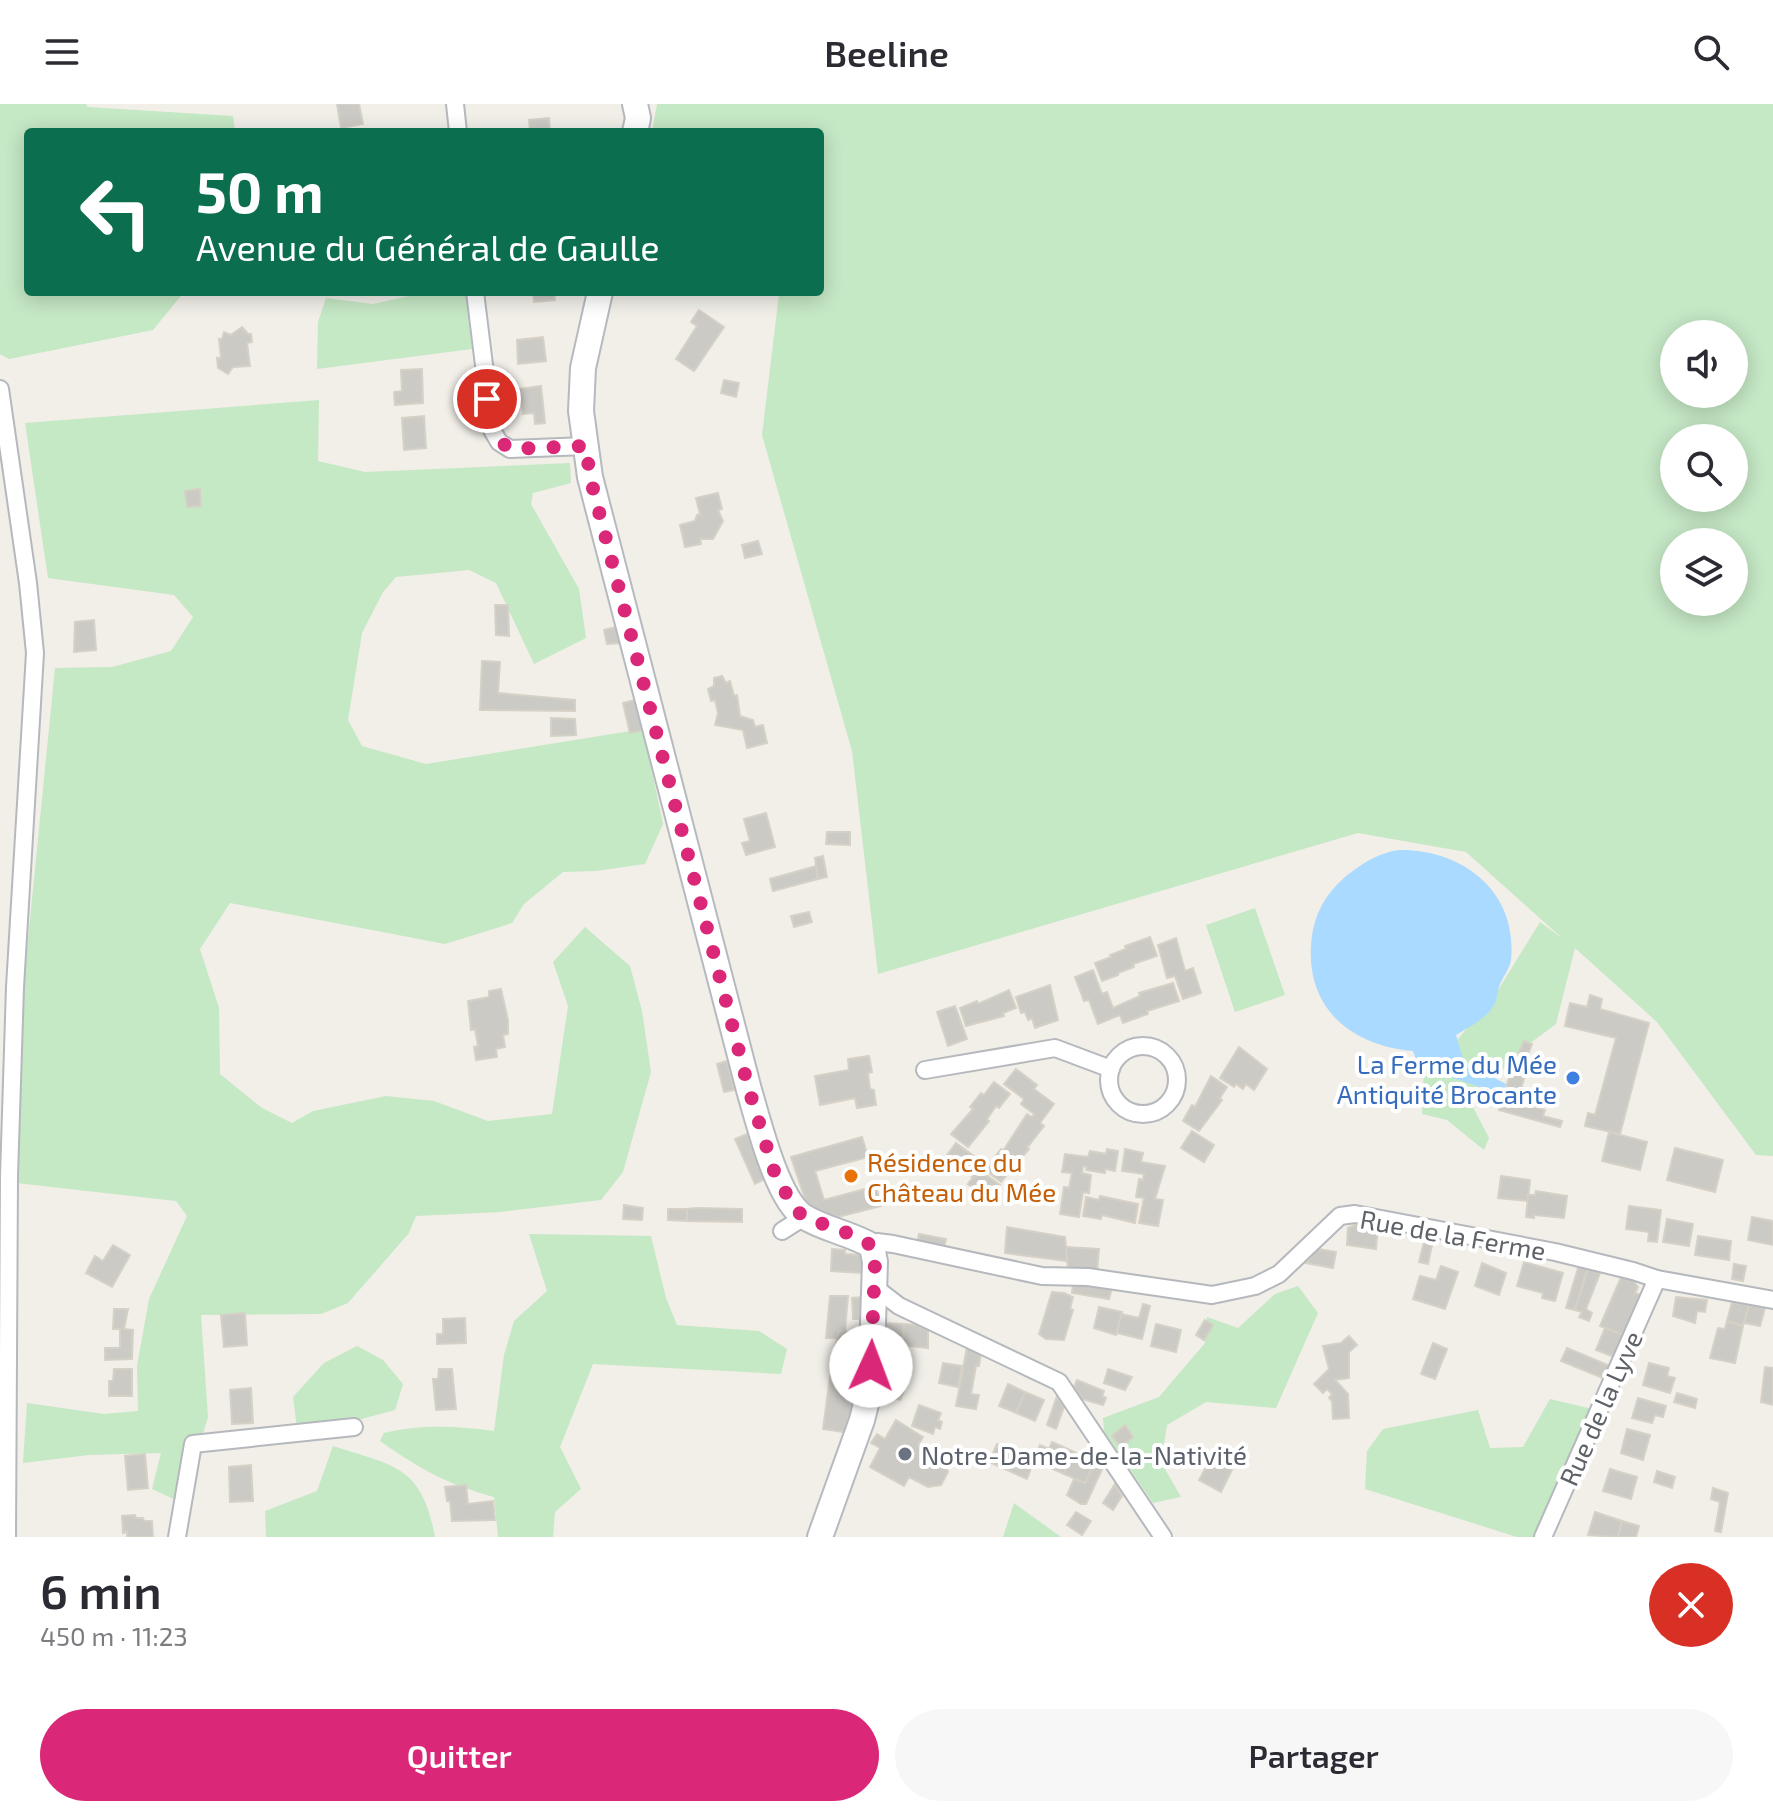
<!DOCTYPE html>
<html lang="fr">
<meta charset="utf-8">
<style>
:root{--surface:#fff;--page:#f7f7f7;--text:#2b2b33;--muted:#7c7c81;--accent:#db2777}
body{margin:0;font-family:"Exo 2",sans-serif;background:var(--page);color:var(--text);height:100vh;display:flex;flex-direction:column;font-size:30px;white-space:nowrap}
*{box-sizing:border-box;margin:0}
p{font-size:26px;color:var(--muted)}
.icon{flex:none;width:44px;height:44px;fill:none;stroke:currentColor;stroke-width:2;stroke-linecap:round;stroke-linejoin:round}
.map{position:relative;height:1433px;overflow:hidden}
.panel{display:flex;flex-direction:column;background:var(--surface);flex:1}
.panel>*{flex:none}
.top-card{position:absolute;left:24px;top:24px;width:800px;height:168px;border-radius:8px;box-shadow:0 4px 20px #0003;background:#0b6e4f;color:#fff;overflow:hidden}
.controls{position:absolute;left:1660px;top:216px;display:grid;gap:16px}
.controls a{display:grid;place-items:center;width:88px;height:88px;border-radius:50%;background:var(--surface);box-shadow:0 4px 20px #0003;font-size:40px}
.pin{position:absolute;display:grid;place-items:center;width:68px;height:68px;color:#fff;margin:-34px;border:4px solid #fff;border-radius:50%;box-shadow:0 2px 8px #0007}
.me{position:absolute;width:88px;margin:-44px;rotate:2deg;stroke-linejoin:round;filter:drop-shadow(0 0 6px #0008)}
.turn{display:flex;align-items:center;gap:28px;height:168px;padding:0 40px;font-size:36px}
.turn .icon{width:104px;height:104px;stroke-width:2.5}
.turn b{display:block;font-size:56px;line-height:68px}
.round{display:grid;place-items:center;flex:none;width:84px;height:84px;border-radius:42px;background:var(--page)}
.summary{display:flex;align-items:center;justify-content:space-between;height:136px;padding:0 40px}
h1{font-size:48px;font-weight:600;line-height:60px}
.cta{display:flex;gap:16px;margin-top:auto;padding:16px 40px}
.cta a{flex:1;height:92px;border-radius:48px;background:var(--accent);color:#fff;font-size:32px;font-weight:600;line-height:92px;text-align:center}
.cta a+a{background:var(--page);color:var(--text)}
header{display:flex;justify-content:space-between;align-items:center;height:104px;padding:0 40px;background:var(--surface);font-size:36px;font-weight:600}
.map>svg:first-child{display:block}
</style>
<header><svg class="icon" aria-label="menu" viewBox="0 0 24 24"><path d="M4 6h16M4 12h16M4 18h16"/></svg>Beeline<svg class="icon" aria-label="search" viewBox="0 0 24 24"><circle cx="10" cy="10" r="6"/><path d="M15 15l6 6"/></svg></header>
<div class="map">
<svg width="1773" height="1433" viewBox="0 0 1773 1433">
<rect width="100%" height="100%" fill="#f1efe8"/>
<g fill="#c5e8c5" fill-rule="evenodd">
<path d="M0 0H86L88 3 233 12 235 28H28V188H184L153 226 9 255 0 250Z"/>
<path d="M657 0H1773V1052L1756 1051 1657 918 1575 844 1556 920 1517 949 1472 1001 1489 1034 1484 1046 1447 1016 1422 1010 1424 962 1458 935 1495 891 1540 818 1563 835 1466 748 1358 729 878 870 852 647 762 331 779 190 777 188H820V28H652ZM1674 230H1734V290H1674ZM1674 334H1734V394H1674ZM1674 438H1734V498H1674Z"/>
<path d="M427 188H465L472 245 317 265 318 218 326 194 373 200Z"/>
<path d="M319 296 318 357 365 368 570 359 571 379 533 389 531 400 579 485 586 534 534 560 496 479 469 466 396 473 383 488 362 529 348 616 362 642 426 660 643 625 663 720 645 760 596 767 563 768 524 800 512 819 445 840 230 799 200 845 219 904 220 970 262 1004 292 1019 313 1007 386 992 434 997 488 1017 552 1010 568 902 553 858 585 823 630 862 642 907 651 968 623 1068 601 1096 500 1108 416 1112 409 1129 348 1199 321 1210 201 1211 208 1313 182 1399 152 1385 161 1349 89 1351 23 1359 27 1299 104 1310 138 1307 137 1262 149 1195 187 1112 176 1097 16 1079 20 916 55 564 112 563 171 547 193 513 174 491 48 474 25 319Z"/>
<path d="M1255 804 1285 891 1235 908 1206 821Z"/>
<path d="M529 1130 651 1132 666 1194 677 1221 759 1227 787 1245 781 1270 593 1260 560 1343 581 1385 555 1408 553 1433H498L494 1393C444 1379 422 1366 380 1337L384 1329C422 1320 456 1322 494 1327L504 1251 514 1217 547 1187Z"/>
<path d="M1298 1182 1318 1209 1276 1304 1206 1298 1167 1321 1161 1358 1181 1393 1153 1399 1104 1327 1103 1314 1159 1293 1205 1239 1207 1213 1238 1224 1275 1190Z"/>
<path d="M357 1242 383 1256 403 1280 395 1306 298 1332 293 1293 324 1259Z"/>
<path d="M1550 1295 1592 1305 1535 1433H1517L1365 1385 1367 1347 1383 1325 1478 1306 1490 1344 1523 1343Z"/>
<path d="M333 1342C395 1362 422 1362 435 1433H266L265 1407 317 1387Z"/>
<path d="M1014 1399 1061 1433H1003Z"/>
</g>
<path fill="#aadaff" d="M1399 746C1462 745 1518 787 1511 856 1510 864 1502 874 1499 883 1497 889 1497 896 1494 901 1486 915 1469 923 1456 931L1464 958 1506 980 1503 991 1430 966 1417 958 1413 947C1352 942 1307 905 1311 842 1313 810 1326 788 1350 769 1366 757 1379 749 1399 746Z"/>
<g fill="#cccac5" stroke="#d6d1c6" stroke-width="2">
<path d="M337 0H359L363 20 341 24Z"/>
<path d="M549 14 550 28H530L529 16Z"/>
<path d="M533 188H554L555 196 534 198Z"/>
<path d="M699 206 724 223 694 267 676 255 697 222 691 218Z"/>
<path d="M242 223 248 230H251L252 238 247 239 250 262 233 263 228 270 218 264 217 254H221L219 235H222L224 228 231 231Z"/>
<path d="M543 233 546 257 518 260 517 236Z"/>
<path d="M422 265 423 299 395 301 394 288 402 287 401 266Z"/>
<path d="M724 276 739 279 736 293 721 289Z"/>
<path d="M541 282 545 319 535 320 534 309 523 310 519 285Z"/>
<path d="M424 312 426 344 404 346 402 314Z"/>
<path d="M200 385 201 402 187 403 185 387Z"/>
<path d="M718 389 722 405 718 406 723 417 713 435H700L701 440 685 443 680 421 695 417 697 411 700 410 696 394Z"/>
<path d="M758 437 762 450 745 454 742 441Z"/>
<path d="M495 501H508L509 532 496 531Z"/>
<path d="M94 516 96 546 74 548 75 518Z"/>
<path d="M616 523 621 539 607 540 604 526Z"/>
<path d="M482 557 500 558 498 589 575 596V607L480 606Z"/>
<path d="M722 572 726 579 730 577 734 592 737 591 740 612 753 616 755 623 763 621 767 639 747 644 743 626 715 621 718 609 715 596 711 597 708 585 714 582V574Z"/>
<path d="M635 596 643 626 630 629 623 599Z"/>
<path d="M551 614 575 615 576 631 551 632Z"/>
<path d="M766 709 775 743 746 751 742 739 750 737 744 715Z"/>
<path d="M827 728H850V741L826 740Z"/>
<path d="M823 752 827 773 818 775 815 754Z"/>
<path d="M816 762 818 775 773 787 770 775Z"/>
<path d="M809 808 812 818 794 823 791 812Z"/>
<path d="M1150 833 1157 852 1133 860 1134 863 1118 869V871L1102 877 1095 859 1111 853 1110 851 1126 845 1125 842Z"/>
<path d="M1176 834 1185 867 1193 864 1201 889 1183 895 1175 872 1167 874 1158 841Z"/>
<path d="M1093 866 1102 890 1107 888 1113 904 1140 892 1139 889 1173 879 1179 897 1147 907 1148 910 1123 919 1120 911 1098 920 1089 896 1084 897 1075 873Z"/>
<path d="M1050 881 1058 916 1035 924 1032 914 1028 916 1025 908 1021 909 1016 893Z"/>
<path d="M501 885 508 916V930L503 931 505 943 496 945 497 953 476 956 474 943 478 942 475 925 471 926 468 897 489 893V887Z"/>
<path d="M1009 886 1016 904 1003 909 1004 912 966 922 960 904 977 897 978 900Z"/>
<path d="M1590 891 1602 895 1600 905 1649 919 1620 1030 1585 1022 1588 1009 1595 1011 1616 934 1565 922 1570 899 1587 903Z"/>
<path d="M955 902 967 935 948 942 937 908Z"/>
<path d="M1524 937 1532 940 1522 966 1526 968 1517 998 1545 1006 1543 1012 1562 1017 1560 1023 1499 1006 1513 961Z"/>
<path d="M1239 943 1267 965 1254 986 1246 980 1243 985 1236 980 1234 983 1220 974Z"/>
<path d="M869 952 872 968 868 969 870 985 874 986 876 1001 857 1004 855 994 820 1001 815 972 849 966 848 955Z"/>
<path d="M727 957 734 986 724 988 717 960Z"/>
<path d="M1016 965 1037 981 1034 985 1054 1000 1040 1019 1044 1022 1027 1044 1029 1045 1001 1078 985 1066 1001 1045 1003 1047 1027 1010 1032 1013 1034 1010 1021 1000 1024 995 1004 980Z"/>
<path d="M1211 972 1227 983 1220 994 1222 996 1199 1027 1183 1017 1192 1001 1195 1003Z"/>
<path d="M994 978 1010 990 999 1004 996 1002 987 1015 989 1017 968 1043 951 1030 973 1005 970 1003 981 989 984 991Z"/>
<path d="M1192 1027 1214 1041 1204 1058 1181 1044Z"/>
<path d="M1609 1028 1647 1038 1640 1066 1602 1057Z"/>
<path d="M747 1030 767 1074 755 1080 735 1035Z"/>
<path d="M862 1033 868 1053 815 1067 824 1096 876 1082 881 1102 838 1113 808 1104 791 1053Z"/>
<path d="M956 1039 986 1061 981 1067 1000 1081 989 1096 968 1080 973 1073 944 1055Z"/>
<path d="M1675 1044 1723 1056 1715 1088 1667 1076Z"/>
<path d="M1107 1045 1118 1047 1115 1067 1105 1065V1069L1086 1066 1087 1063 1083 1062 1082 1069 1091 1071 1089 1089 1083 1088 1079 1113 1060 1110 1064 1083 1069 1084 1072 1069 1062 1068 1065 1050 1088 1053 1090 1047 1106 1050Z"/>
<path d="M1125 1045 1143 1049 1141 1058 1165 1062 1155 1095 1163 1096 1158 1122 1139 1119 1144 1094 1136 1093 1139 1075 1143 1076 1144 1070 1122 1067Z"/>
<path d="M1501 1072 1530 1076 1528 1097 1498 1094Z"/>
<path d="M1536 1087 1567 1092 1564 1114 1534 1111V1114L1526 1113 1528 1091H1535Z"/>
<path d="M1100 1092 1138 1100 1135 1119 1102 1111 1101 1115 1083 1112 1086 1093 1099 1096Z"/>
<path d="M624 1101 643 1104 642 1116 623 1115Z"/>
<path d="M1629 1102 1661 1106 1657 1138 1648 1137 1649 1128 1626 1125Z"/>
<path d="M697 1104 742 1105V1118L687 1117V1105Z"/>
<path d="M668 1105H687V1117L668 1116Z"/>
<path d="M1752 1113 1773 1117V1141L1748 1136Z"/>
<path d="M1667 1115 1693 1120 1689 1142 1663 1138Z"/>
<path d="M1357 1120 1378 1122 1376 1145 1347 1141 1348 1124Z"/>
<path d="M1007 1123 1065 1133 1067 1157 1005 1149Z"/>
<path d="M919 1130 946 1135 943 1147 917 1141Z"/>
<path d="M1426 1130 1434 1132 1428 1160 1419 1158Z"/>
<path d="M1698 1132 1731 1137 1729 1156 1695 1151Z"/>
<path d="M113 1141 130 1151 112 1183 86 1169 95 1152 103 1157Z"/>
<path d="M1066 1143 1099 1145 1097 1168 1068 1165Z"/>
<path d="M832 1145 845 1146V1150L862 1151V1169L831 1167Z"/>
<path d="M1318 1145 1336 1148 1333 1164 1306 1159Z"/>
<path d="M1524 1158 1563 1169 1555 1197 1542 1194 1543 1189 1517 1182Z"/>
<path d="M1482 1159 1506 1169 1499 1191 1475 1182Z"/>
<path d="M1734 1160 1746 1162 1743 1177 1732 1175Z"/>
<path d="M1579 1161 1588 1163 1575 1206 1566 1204Z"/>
<path d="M1441 1162 1458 1168 1445 1205 1413 1195 1420 1172 1436 1176Z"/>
<path d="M1588 1165 1600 1169 1586 1205 1592 1209 1589 1217 1579 1213 1582 1208 1575 1206Z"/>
<path d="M1622 1171 1631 1174 1638 1183 1635 1189 1641 1191 1624 1231 1600 1222Z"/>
<path d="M1073 1179 1113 1180 1109 1195 1072 1189Z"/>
<path d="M1052 1188 1064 1189 1073 1193 1070 1205 1073 1206 1064 1236 1046 1235 1039 1230Z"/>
<path d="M830 1192H848L845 1227H839L838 1234H826Z"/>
<path d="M864 1193V1215H853L852 1194Z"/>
<path d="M1676 1193 1707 1196 1705 1208 1697 1207 1695 1219 1673 1212Z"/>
<path d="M1732 1198 1749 1201 1743 1222 1727 1217Z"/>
<path d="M1143 1200 1150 1202 1142 1235 1117 1229 1121 1210 1139 1214Z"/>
<path d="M1749 1201 1765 1204 1760 1222 1744 1219Z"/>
<path d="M1099 1203 1122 1208 1116 1231 1094 1224Z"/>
<path d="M114 1205H128L124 1225 133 1226 132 1255 105 1256V1244H120V1225H113Z"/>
<path d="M245 1209 247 1241 224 1243 221 1211Z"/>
<path d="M465 1214 466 1239 437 1240V1230H443V1215Z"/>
<path d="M1205 1216 1213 1221 1204 1236 1196 1231Z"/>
<path d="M1727 1217 1743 1222 1735 1259 1710 1254 1718 1224 1725 1225Z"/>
<path d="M880 1219 904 1220 902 1254 887 1253V1241L880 1240Z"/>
<path d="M904 1220 917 1221 928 1226V1244L903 1241Z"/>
<path d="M1156 1220 1181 1226 1176 1248 1151 1242Z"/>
<path d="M1605 1224 1624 1231 1614 1253 1596 1246Z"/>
<path d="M839 1227 865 1230V1245L860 1252 834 1248Z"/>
<path d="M1349 1232 1357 1241 1349 1248V1274L1335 1276 1348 1290 1349 1314 1333 1315 1332 1297 1329 1294 1332 1290 1327 1285 1323 1289 1314 1280 1329 1265 1323 1242 1341 1239Z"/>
<path d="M1433 1239 1447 1245 1435 1275 1421 1270Z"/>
<path d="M967 1243 981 1249 979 1262H976L971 1290 979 1291 976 1305 956 1302Z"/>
<path d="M1567 1244 1610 1262 1605 1275 1561 1257Z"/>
<path d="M943 1259 962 1262 958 1283 939 1279Z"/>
<path d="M1649 1259 1669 1264 1667 1272 1675 1274 1670 1289 1643 1281Z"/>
<path d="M1765 1263 1773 1264V1301L1761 1298Z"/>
<path d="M114 1265H132V1292H109V1277H113Z"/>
<path d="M439 1265H452L456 1305 436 1306 433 1275H438Z"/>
<path d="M831 1265 866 1270 849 1329 823 1325Z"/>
<path d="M1108 1265 1132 1273 1125 1286 1104 1279Z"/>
<path d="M1077 1276 1104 1287 1102 1292 1106 1294 1103 1301 1082 1295 1074 1283Z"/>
<path d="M886 1280 904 1287 900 1296 884 1290Z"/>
<path d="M1008 1280 1025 1288 1016 1309 999 1302Z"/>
<path d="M251 1284 253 1319 232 1320 230 1286Z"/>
<path d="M1025 1288 1044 1296 1035 1317 1016 1309Z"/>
<path d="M1677 1289 1697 1295 1695 1304 1674 1298Z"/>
<path d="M1057 1292 1064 1303 1056 1325 1047 1321Z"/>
<path d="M1638 1294 1666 1302 1663 1313 1655 1311 1652 1319 1632 1314Z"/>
<path d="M919 1301 941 1309 938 1316 942 1318 940 1325 935 1323 933 1330 912 1322Z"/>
<path d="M896 1316 923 1333 918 1341 943 1355 948 1368 941 1381 928 1383 909 1373 904 1382 870 1363 880 1344 871 1339 877 1330 885 1335Z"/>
<path d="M1125 1321 1133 1333 1121 1343 1112 1332Z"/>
<path d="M1627 1325 1650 1331 1643 1356 1621 1349Z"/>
<path d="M1052 1338 1061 1342 1053 1365 1050 1364 1053 1356 1046 1353 1043 1361 1034 1356 1040 1341 1049 1345Z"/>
<path d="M997 1340 1034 1356 1027 1375 989 1358Z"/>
<path d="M1061 1342 1074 1348 1064 1370 1053 1365Z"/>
<path d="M1074 1348 1095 1358 1085 1379 1064 1370Z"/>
<path d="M145 1350 148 1384 128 1386 125 1352Z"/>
<path d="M1211 1354 1232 1366 1221 1388 1199 1376Z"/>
<path d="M1095 1358 1104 1361 1086 1400H1081L1067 1391 1074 1375 1085 1379Z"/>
<path d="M251 1361 253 1397 230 1398 229 1363Z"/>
<path d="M1610 1365 1637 1373 1631 1395 1603 1387Z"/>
<path d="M1657 1367 1675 1373 1672 1384 1654 1378Z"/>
<path d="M1115 1380 1122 1392 1113 1406 1103 1399Z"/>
<path d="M466 1381 468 1400 493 1397 495 1416 452 1417 450 1397H447L445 1383Z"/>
<path d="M1713 1384 1728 1389 1721 1428 1715 1427 1720 1398 1711 1395Z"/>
<path d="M1076 1408 1091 1417 1082 1431 1067 1421Z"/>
<path d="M1595 1408 1622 1417 1618 1433 1588 1431Z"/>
<path d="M135 1411 136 1414H143L144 1417H152L153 1433H127V1428L123 1429 122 1412Z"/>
<path d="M1622 1417 1639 1422 1636 1433H1618Z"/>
</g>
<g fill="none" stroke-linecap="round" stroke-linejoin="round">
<defs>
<g id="street">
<path d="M455 0 458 28"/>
<path d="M475 188 492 326 499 338 510 345 586 342"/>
<path d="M0 285 28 479 35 549 15 883 9 1072 7 1433"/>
<circle cx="1143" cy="976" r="34"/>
<path d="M925 966 1055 944 1111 965"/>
<path d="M782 1127 804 1113"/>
<path d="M872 1142 877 1138 893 1140 1042 1172 1088 1173 1212 1191 1255 1182 1279 1170 1340 1112 1355 1110 1555 1148 1633 1167 1657 1175 1773 1196"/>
<path d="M873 1182 899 1202 1059 1278 1163 1433"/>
<path d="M177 1433 193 1340 354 1323"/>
<path d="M1543 1433 1657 1175"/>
</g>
<g id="secondary">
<path d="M635 0 638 14 635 28"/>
<path d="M600 188 583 264 581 307 590 373 749 986C758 1016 777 1095 803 1112 823 1125 850 1129 872 1142L875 1158 871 1280 862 1316 820 1433"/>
</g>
</defs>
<use href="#street" stroke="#b5b8bc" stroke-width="20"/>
<use href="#secondary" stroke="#b6babf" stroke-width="28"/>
<use href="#street" stroke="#fff" stroke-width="16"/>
<use href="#secondary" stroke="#fff" stroke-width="24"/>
</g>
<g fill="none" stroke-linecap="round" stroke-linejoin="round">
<path stroke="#db2777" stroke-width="14" stroke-dasharray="0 25.2" d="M487 295C490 316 491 332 510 345L586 342 590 373 749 986 775 1070 795 1105 804 1113 858 1133 872 1142 875 1158 871 1262"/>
</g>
<circle fill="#3f7fe0" stroke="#fff" stroke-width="3" cx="1573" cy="974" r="8"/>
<circle fill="#e8710a" stroke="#fff" stroke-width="3" cx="851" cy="1072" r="8"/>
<circle fill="#6b7280" stroke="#fff" stroke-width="3" cx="905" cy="1350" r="8"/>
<g text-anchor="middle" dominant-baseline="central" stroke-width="8" stroke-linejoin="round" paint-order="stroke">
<g font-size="26" fill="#366cbe" stroke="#fff" text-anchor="end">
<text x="1557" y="959">La Ferme du Mée<tspan x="1557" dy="30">Antiquité Brocante</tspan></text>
</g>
<g font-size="26" fill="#c56008" stroke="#fff" text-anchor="start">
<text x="867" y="1057">Résidence du<tspan x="867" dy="30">Château du Mée</tspan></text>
</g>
<g font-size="26" fill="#5f6368" stroke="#fff">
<text transform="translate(1453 1130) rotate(10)">Rue de la Ferme</text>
<text transform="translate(1600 1304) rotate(-66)">Rue de la Lyve</text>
</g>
<g font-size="26" fill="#5b616d" stroke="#fff" text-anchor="start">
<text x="921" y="1350">Notre-Dame-de-la-Nativité</text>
</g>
</g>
</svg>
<div class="controls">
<a><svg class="icon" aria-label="sound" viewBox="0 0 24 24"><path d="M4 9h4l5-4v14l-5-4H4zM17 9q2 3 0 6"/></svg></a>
<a><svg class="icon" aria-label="search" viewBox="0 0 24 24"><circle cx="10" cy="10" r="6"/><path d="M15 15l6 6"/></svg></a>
<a><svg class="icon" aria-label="layers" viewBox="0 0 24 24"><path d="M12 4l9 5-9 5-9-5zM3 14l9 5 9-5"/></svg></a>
</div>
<div class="pin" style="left:487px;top:295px;background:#d93025"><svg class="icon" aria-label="arrive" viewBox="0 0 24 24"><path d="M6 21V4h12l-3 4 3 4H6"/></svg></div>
<svg class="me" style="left:871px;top:1262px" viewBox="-20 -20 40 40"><circle r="19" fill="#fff"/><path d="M0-13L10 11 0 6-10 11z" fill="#db2777"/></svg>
<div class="top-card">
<div class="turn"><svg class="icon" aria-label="left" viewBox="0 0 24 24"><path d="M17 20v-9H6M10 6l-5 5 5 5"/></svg><div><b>50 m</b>Avenue du Général de Gaulle</div></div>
</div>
</div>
<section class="panel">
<div class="summary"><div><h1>6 min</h1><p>450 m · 11:23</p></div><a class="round" style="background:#d93025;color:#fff"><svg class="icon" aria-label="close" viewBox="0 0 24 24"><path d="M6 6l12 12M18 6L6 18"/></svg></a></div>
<div class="cta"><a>Quitter</a><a>Partager</a></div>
</section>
